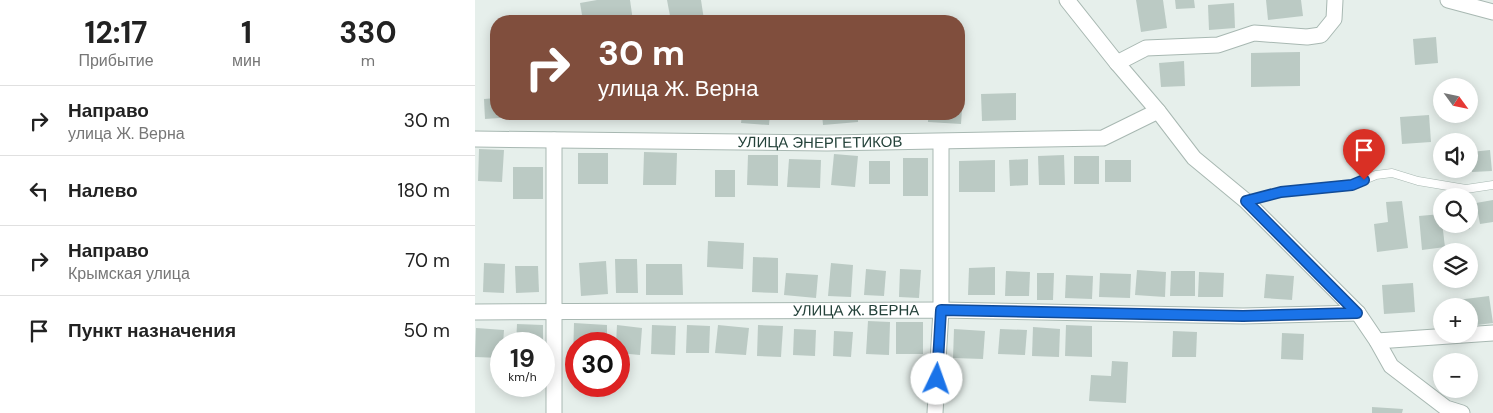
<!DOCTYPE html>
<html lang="ru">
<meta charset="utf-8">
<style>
:root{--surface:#fff;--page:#f6f6f6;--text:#222;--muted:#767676;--line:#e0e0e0}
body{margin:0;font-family:"DM Sans",sans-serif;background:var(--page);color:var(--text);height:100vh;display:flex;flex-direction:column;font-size:19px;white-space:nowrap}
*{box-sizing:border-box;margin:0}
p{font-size:16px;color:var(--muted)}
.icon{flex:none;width:28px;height:28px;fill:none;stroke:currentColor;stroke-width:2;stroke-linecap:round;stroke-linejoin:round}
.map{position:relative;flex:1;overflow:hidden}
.side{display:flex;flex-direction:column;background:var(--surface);width:475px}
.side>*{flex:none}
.top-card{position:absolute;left:15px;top:15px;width:475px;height:105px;border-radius:20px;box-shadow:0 2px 12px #0003;background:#804e3d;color:#fff;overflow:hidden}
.needle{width:32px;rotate:123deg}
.buttons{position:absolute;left:958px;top:78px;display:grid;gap:10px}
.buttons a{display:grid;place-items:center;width:45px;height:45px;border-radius:50%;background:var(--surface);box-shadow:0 2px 12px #0003;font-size:25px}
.speed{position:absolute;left:15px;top:332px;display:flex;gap:10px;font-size:25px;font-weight:700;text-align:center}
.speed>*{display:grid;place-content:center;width:65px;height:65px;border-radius:50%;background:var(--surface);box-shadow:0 2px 12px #0003;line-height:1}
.speed small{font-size:12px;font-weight:400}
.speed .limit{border:8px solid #d22;background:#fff;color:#111}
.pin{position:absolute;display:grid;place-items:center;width:42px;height:42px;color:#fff;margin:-51px -21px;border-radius:50% 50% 50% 0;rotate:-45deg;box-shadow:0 0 5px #0007}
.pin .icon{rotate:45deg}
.me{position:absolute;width:55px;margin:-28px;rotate:3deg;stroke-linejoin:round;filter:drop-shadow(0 0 4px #0008)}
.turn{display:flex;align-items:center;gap:18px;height:105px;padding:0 25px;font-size:22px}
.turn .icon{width:65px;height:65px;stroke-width:2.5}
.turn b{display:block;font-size:35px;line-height:42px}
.eta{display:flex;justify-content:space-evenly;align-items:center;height:85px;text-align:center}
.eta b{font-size:30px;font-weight:700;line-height:35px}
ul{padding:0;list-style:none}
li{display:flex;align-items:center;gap:15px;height:70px;padding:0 25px;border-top:1px solid var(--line)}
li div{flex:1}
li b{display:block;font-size:19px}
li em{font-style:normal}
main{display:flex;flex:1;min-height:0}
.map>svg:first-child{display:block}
</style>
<main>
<section class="side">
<div class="eta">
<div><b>12:17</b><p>Прибытие</p></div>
<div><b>1</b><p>мин</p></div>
<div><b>330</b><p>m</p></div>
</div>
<ul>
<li><svg class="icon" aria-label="right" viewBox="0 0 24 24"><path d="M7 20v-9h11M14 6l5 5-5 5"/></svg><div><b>Направо</b><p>улица Ж. Верна</p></div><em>30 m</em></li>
<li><svg class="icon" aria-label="left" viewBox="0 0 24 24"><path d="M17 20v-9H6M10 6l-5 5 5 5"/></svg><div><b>Налево</b></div><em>180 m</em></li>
<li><svg class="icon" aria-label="right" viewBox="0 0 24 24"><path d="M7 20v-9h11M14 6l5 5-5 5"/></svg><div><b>Направо</b><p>Крымская улица</p></div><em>70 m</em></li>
<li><svg class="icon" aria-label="arrive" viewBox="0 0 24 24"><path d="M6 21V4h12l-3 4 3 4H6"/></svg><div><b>Пункт назначения</b></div><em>50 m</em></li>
</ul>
</section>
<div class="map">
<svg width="1018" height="413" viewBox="0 0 1018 413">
<rect width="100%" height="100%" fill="#e6efeb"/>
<g fill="#bbcac4">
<path d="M122 0H155L158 21H108L105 3Z"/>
<path d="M192 0H226L229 20 196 21Z"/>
<path d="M661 0H688L692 28 666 32Z"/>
<path d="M700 0H719L720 8 701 9Z"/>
<path d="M791 0H826L828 16 793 20Z"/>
<path d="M759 3 760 28 734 30 733 5Z"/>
<path d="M961 37 963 63 940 65 938 39Z"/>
<path d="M825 52V86L776 87V53Z"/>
<path d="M709 61 710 86 686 87 684 63Z"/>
<path d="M541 93V120L507 121 506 94Z"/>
<path d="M484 94H488L486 124 453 122V114H484Z"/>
<path d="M21 98V114H39V117L10 119 9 99Z"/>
<path d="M78 114H107V118L78 117Z"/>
<path d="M267 114H295L294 125 266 123Z"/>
<path d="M347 114H383V122L348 125Z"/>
<path d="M954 115 956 142 927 144 925 117Z"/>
<path d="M4 149 29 150 27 182 3 181Z"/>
<path d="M1015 150 1017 171 997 172 996 152Z"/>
<path d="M169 152 202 153 201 185H168Z"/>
<rect x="103" y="153" width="30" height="31"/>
<path d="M359 154 383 156 380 187 356 185Z"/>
<path d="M273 155H303V186L272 185Z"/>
<path d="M589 155 590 185H564L563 156Z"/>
<rect x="599" y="156" width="25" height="28"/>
<rect x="428" y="158" width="25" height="38"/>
<path d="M314 159 346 160 345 188 312 187Z"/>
<path d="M553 159V185L535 186 534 160Z"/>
<path d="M520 160V192H484V161Z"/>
<rect x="630" y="160" width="26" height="22"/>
<rect x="394" y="161" width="21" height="23"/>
<rect x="38" y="167" width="30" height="32"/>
<rect x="240" y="170" width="20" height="27"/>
<path d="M1018 200V222L1005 224 1001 203Z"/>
<path d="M927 201 933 248 902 252 899 224 913 222 911 202Z"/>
<path d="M966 214 970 247 947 250 944 216Z"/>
<path d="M974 224H994L995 229 975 232Z"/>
<path d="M233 241 269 243 268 269 232 267Z"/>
<path d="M278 257 303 258V293L277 292Z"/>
<path d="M140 259H162L163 293H141Z"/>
<path d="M131 261 133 294 106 296 104 263Z"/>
<path d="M9 263 30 264 29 293 8 292Z"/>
<path d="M356 263 378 265 376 297 353 296Z"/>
<path d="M171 264H207L208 295H171Z"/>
<path d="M40 266H63L64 292 41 293Z"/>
<path d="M520 267V295H493L494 268Z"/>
<path d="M391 269 411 271 409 296 389 295Z"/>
<path d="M425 269 446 270 444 298 424 297Z"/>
<path d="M662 270 691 272 690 297 660 295Z"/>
<path d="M531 271 555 272 554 296H530Z"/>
<path d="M696 271H720V296H695Z"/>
<path d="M724 272 749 273 748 297H723Z"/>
<path d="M311 273 343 275 341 298 309 295Z"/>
<path d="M562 273H579L578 300H562Z"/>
<path d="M625 273 656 274 655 298 624 297Z"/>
<path d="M791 274 819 276 817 300 789 298Z"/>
<path d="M591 275 618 276 617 299 590 298Z"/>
<path d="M938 283 940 312 909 314 907 285Z"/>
<path d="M1014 296 1018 323 994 326V306H983L982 300Z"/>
<path d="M393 321 415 322 414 355 391 354Z"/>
<rect x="421" y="322" width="27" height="32"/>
<path d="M99 323 132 325V344H101V360H98Z"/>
<path d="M42 324 68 325V344H41Z"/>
<path d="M142 325 167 328 165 355 144 353V344H141Z"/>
<path d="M177 325 201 326 200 355 176 354Z"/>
<path d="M212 325 235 326 234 353H211Z"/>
<path d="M243 325 274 328 271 355 240 353Z"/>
<path d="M283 325 308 326 306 357 282 356Z"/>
<path d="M591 325 617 326V357L590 356Z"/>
<path d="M558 327 585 329 584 357 557 356Z"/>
<path d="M1 328 29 330 28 344H26V358L0 357Z"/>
<path d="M319 329 341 330 340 356 318 355Z"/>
<path d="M479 329 510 331 508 359 478 358Z"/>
<path d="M525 329 552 330 550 355 523 354Z"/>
<path d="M359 331 378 332 376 357 358 356Z"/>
<path d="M698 331 722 332 721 357H697Z"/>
<path d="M807 333 829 334 828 360 806 359Z"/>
<path d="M637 361 653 362 651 403 614 401 616 375 636 376Z"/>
<path d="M897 407 928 409 927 413H897Z"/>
</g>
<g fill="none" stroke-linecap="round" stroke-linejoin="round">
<defs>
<path id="lane" d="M771 201 806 192 877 185 901 175 917 173 943 181 991 189 1018 185"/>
<g id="street">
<path d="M592 0 642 63 683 111 719 158 771 201 883 313 902 341 916 366 971 408 987 413"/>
<path d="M973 0 1018 12"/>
<path d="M642 63 671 48 743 45 779 33 832 37 846 35 859 19 860 0"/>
<path id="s1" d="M0 139 352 143 628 138 683 111"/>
<path id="s2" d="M0 312 466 310 768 316 883 313"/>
<path d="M902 341 1018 333"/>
<path d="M79 413V140"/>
<path d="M460 413 466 310V142"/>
</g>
</defs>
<use href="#lane" stroke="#a8b8b2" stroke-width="9"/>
<use href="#street" stroke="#a8b8b2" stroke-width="17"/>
<use href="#lane" stroke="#fff" stroke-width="8"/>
<use href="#street" stroke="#fff" stroke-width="15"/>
</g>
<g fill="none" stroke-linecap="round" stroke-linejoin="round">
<defs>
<path id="route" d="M462 379 466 310 768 316 882 313 771 201 806 192 877 185 889 180"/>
</defs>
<use href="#route" stroke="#114b97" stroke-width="12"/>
<use href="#route" stroke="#1a73e8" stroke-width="9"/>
</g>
<g text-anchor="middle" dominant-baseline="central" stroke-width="5" stroke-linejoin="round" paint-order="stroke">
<g font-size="15" fill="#24423a" stroke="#f7fbf9">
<text stroke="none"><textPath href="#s1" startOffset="345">УЛИЦА ЭНЕРГЕТИКОВ</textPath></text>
<text stroke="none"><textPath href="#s2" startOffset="381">УЛИЦА Ж. ВЕРНА</textPath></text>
</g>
</g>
</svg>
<div class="buttons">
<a><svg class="needle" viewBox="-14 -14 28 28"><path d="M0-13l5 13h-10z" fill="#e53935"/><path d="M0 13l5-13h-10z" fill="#767676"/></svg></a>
<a><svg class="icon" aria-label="sound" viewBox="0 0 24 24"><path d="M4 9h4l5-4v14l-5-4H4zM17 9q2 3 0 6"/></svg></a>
<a><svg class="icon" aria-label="search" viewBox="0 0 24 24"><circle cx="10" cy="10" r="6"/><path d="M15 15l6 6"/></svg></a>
<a><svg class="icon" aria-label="layers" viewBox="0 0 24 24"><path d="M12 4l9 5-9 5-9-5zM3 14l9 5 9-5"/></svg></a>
<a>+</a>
<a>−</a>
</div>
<div class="speed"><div>19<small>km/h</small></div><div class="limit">30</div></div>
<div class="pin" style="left:889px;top:180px;background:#d93025"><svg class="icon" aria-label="arrive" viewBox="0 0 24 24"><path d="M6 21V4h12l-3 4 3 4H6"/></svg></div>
<svg class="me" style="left:462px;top:379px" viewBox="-20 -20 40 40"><circle r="19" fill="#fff"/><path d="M0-13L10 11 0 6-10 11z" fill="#1a73e8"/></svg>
<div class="top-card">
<div class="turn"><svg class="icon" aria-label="right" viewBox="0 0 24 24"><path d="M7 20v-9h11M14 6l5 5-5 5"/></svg><div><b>30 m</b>улица Ж. Верна</div></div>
</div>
</div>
</main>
